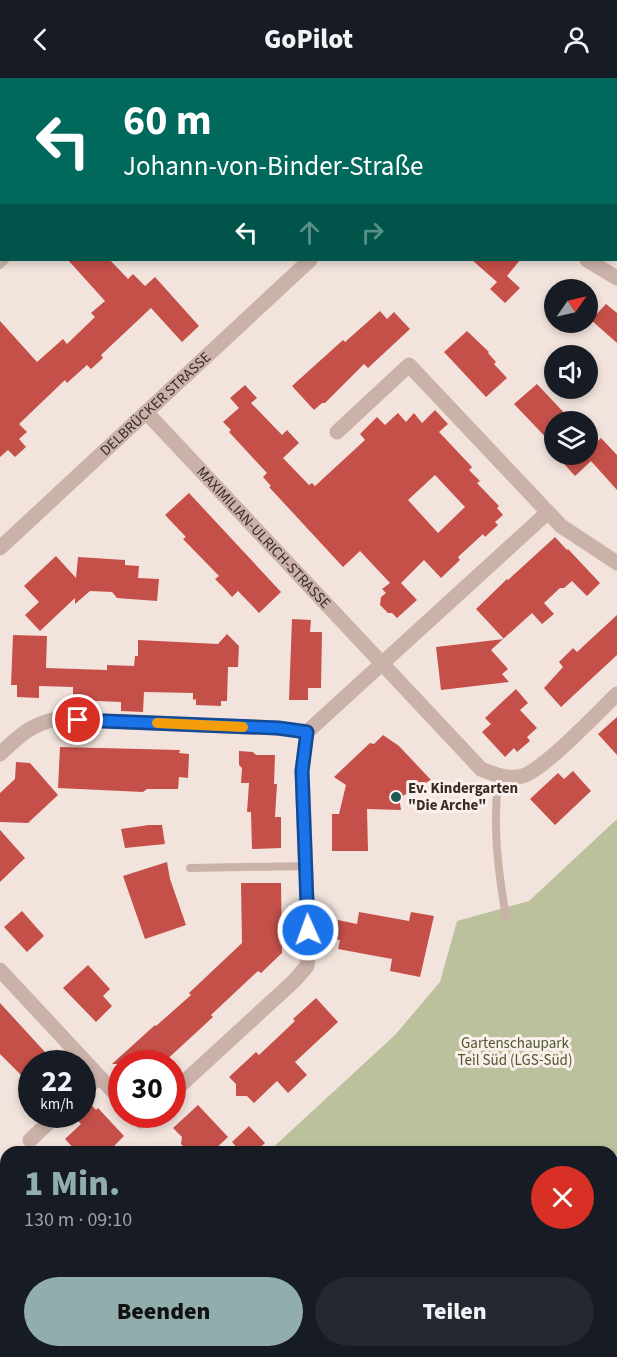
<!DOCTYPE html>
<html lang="de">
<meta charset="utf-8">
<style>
:root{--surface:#171b24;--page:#242831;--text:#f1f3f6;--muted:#9ea1a6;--accent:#92aeac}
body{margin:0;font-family:"Source Sans 3",sans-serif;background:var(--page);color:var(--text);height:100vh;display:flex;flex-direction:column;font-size:22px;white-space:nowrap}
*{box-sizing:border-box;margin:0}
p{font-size:20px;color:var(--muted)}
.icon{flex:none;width:33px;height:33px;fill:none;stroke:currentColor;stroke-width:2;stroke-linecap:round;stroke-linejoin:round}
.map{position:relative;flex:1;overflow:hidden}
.sheet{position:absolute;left:0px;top:1068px;width:618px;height:212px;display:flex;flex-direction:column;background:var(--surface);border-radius:18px 18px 0 0;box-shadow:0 3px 9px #0003}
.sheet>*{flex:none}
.hud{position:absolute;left:0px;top:0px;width:618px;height:183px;box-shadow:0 3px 9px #0003;background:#00695c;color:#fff;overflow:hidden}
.needle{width:39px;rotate:56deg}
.buttons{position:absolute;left:544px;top:201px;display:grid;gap:12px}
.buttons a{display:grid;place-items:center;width:54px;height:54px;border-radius:50%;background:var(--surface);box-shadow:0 3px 9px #0003;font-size:30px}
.speed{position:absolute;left:18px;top:972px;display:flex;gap:12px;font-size:30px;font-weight:700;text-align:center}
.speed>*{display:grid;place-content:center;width:78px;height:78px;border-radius:50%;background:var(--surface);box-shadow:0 3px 9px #0003;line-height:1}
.speed small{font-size:15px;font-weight:400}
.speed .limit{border:9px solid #d22;background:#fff;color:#111}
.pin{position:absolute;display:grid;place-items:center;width:51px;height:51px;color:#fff;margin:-26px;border:3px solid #fff;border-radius:50%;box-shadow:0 2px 6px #0007}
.me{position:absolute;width:66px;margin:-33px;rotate:358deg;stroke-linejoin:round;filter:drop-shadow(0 0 4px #0008)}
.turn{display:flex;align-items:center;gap:21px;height:126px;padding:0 24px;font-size:27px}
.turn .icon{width:78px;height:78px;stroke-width:2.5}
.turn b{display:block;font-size:42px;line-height:51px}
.lanes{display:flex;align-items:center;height:57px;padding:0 24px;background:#0003;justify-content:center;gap:30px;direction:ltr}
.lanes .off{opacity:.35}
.round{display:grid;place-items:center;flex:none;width:63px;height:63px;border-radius:32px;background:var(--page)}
.summary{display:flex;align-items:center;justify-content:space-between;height:102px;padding:0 24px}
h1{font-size:36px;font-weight:800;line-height:45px;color:var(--accent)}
.action{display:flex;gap:12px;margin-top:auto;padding:12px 24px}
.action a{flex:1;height:69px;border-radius:36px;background:var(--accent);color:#111;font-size:24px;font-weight:800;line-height:69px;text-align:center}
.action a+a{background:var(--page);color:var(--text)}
header{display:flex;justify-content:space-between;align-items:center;height:78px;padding:0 24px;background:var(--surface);font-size:27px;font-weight:800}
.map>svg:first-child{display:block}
</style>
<header><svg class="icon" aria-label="back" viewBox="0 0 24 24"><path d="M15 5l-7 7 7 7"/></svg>GoPilot<svg class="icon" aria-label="person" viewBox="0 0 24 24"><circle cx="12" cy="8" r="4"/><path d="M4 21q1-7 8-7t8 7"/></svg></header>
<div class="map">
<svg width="617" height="1279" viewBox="0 0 617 1279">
<rect width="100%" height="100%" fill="#f2e4dd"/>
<path fill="#bcc19d" d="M617 741V1279H26L0 1275V1149L6 1151V1274H612V1074H268L395 957 440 904 457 843 529 823Z"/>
<g fill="#c55049" fill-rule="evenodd">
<path d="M68 182H110L128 201 133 196 145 208 155 199 199 248 182 264 151 230 101 277 103 280 91 291 87 287 67 305 65 302 19 346 27 354 19 361 26 369 15 379 8 372 0 379V243L37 284 63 261 67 266 95 239 91 235 105 223Z"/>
<path d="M472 182H520L507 198 520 210 505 225 490 211 497 204Z"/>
<path d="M606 226 617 235V265L591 242Z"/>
<path d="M380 233 387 241 394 234 410 251 368 290 364 286 325 325H322L314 332 292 308 343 262 345 264Z"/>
<path d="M467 253 489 274 488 275 496 284 494 286 507 300 486 319 444 274Z"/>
<path d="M537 306 569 340 565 344H555V369L514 326Z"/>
<path d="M245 307 257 320 251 325 282 357 287 352 299 365 283 380 309 407 312 405 315 408 365 362 360 356 377 339 385 347 398 335 406 344 414 335 422 345 435 332 448 346 439 354 472 389 469 392 480 403 477 405 499 428 497 430 503 437 495 444 498 447 485 459 483 456 458 479 460 482 441 500 424 482 401 505 417 522 397 540 392 535H388L380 527 381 519 386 515 382 511 390 505 360 473 343 489 269 409 271 408 263 399 267 395 229 354 231 352 223 344 239 330 230 320ZM435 397 465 429 438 455 408 422Z"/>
<path d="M601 360 617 377V412L591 383 575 398 555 376H588V372Z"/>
<path d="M189 415 281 514 259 535 238 513 232 519 224 510 215 501 219 498 183 461 186 459 165 437Z"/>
<path d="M555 459 567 472 568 471 600 505 587 518 572 503 564 510H560L544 525 554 536 542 546 532 535 491 572 508 591 502 596 509 604 441 612 436 569 504 561 476 531 507 501 508 502Z"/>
<path d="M56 478 76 500 78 479 125 482V487L139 488 138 500 159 501 157 523 117 520 112 514 90 513 75 526V520L40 553 25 537 39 524 24 508Z"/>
<path d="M617 537V577L561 629 544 610 563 589 559 584 573 570 577 574Z"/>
<path d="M292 541 311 542 310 554H322L321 610H308V622H289Z"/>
<path d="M227 556 239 568 238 589H228L227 623H221V628L196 627V621L193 622V615L144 614 143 634 121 633V624L73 622V609L39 608V620L17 619V607H11L13 557 47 558 46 590 107 592V587L134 588 135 578H138V562L218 566Z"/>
<path d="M516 611 528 625 520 632 537 650 527 659 530 663 517 674 514 670 505 679 482 654 491 646 485 640Z"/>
<path d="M617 639V677L598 656Z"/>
<path d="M383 657 399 668 431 702 399 720 401 732 367 731 368 773H332V736H339L346 707 334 699 370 665 374 666Z"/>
<path d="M60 669 180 672 179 675 189 676 188 700 179 699 178 711H147L143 714 58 710Z"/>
<path d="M239 673 253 674 256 677H275L274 706H277L275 739H281V770L252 771 251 734H247L249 705H241L242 690 239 687Z"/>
<path d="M16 684 30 685 58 717 28 745 0 744V715L15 701Z"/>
<path d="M573 693 591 713 555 747 530 721 558 695 564 701Z"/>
<path d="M149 747H162L165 766 125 770 121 751Z"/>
<path d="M0 752 25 780 0 804Z"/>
<path d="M167 784 170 801 186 847 145 861 123 798Z"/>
<path d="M241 805H281L282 875 261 895 258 893 211 937 213 939 162 986H112L155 947 156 948 191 917 189 915 242 865Z"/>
<path d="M22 833 44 858 27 874 4 849Z"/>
<path d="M359 834 409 843 411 834 434 838 420 899 390 893 392 881 338 871 340 862 335 861 338 842 357 846Z"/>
<path d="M88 887 110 911 103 918 112 928 96 944 63 910Z"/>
<path d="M316 920 338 944 295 984 307 997 288 1015 277 1003 254 1025 247 1018H236V1006L229 999 256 974 259 977 295 943 293 941Z"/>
<path d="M0 925 56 986H32V1008L0 976Z"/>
<path d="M87 1022 96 1032 98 1030 124 1058 108 1074H77L65 1061 81 1046 72 1036H82V1024Z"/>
<path d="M198 1027 228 1059 212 1074 188 1073 181 1066 182 1059 173 1050Z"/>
<path d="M249 1048 265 1065 255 1074H241L232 1064Z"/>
</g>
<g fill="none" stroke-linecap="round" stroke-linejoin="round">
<g stroke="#cab2a9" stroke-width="8">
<path d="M555 0 557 2"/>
<path d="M357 2 358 0"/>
<path d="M616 72 617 73"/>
<path d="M0 187 5 182"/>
<path d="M499 698C492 746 498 792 506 839"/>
<path d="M190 790 306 788"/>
</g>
<g stroke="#cab2a9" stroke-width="15">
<path d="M185 2 186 0"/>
<path d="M502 2 503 0"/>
<path d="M587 182 617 200"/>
<path id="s1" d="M146 334 481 691C493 696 508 702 522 698 543 693 598 634 617 616"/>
<path d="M337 354 409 287 561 448 617 485"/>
<path id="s2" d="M0 470 310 182"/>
<path d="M0 676C19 658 30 647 56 641L277 650 307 654 547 435"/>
<path d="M0 892 122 1023"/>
<path d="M82 1014 99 999"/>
<path d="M172 1015 294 903 307 888 309 873 302 693 307 654"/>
<path d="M135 1036 141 1043 148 1036"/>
<path d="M30 1062 58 1036"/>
</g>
</g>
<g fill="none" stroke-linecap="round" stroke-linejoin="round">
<defs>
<path id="route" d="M78 642 278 650 307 654 302 693 308 852"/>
</defs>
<use href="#route" stroke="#114b97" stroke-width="15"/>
<use href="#route" stroke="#1a73e8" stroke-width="10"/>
<path stroke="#f59e0b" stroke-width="10" d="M157 645 243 649"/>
</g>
<circle fill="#1f5952" stroke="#faefea" stroke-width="2" cx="396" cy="719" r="6"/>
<g text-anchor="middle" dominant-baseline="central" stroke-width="6" stroke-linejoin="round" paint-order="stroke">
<g font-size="15" fill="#382b29" stroke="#faefea">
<text stroke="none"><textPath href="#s2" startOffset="212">DELBRÜCKER STRASSE</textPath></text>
<text stroke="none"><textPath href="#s1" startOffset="172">MAXIMILIAN-ULRICH-STRASSE</textPath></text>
</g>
<g font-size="15" font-weight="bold" fill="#382b29" stroke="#faefea" text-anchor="start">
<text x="408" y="710">Ev. Kindergarten<tspan x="408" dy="17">"Die Arche"</tspan></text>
</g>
<g font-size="15" fill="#4e562d" stroke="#faefea">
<text x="515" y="965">Gartenschaupark<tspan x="515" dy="17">Teil Süd (LGS-Süd)</tspan></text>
</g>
</g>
</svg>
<div class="buttons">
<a><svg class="needle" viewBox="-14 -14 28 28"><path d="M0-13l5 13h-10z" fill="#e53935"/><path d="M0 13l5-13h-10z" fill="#9ea1a6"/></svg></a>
<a><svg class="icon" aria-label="sound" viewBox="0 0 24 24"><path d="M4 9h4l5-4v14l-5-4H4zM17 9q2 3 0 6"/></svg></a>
<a><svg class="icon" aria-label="layers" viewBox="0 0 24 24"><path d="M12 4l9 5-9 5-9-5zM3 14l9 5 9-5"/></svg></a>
</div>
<div class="speed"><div>22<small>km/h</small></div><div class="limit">30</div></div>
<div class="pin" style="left:78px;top:642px;background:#d93025"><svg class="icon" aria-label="arrive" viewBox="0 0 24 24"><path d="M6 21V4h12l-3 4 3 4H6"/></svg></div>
<svg class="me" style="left:308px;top:852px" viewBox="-20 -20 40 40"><circle r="17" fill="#1a73e8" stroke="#fff" stroke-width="3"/><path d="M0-11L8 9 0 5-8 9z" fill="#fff"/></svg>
<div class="hud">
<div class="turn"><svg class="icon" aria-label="left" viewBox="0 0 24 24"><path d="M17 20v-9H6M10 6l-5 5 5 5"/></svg><div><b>60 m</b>Johann-von-Binder-Straße</div></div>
<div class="lanes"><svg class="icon" aria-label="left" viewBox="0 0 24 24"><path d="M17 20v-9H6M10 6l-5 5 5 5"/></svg><svg class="icon off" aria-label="ahead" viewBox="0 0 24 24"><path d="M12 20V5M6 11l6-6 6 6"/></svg><svg class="icon off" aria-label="right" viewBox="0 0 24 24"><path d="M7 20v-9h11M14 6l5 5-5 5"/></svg></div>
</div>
<section class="sheet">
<div class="summary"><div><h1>1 Min.</h1><p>130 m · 09:10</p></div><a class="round" style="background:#d93025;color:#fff"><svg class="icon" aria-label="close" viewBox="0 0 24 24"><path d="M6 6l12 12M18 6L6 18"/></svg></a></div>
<div class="action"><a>Beenden</a><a>Teilen</a></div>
</section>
</div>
